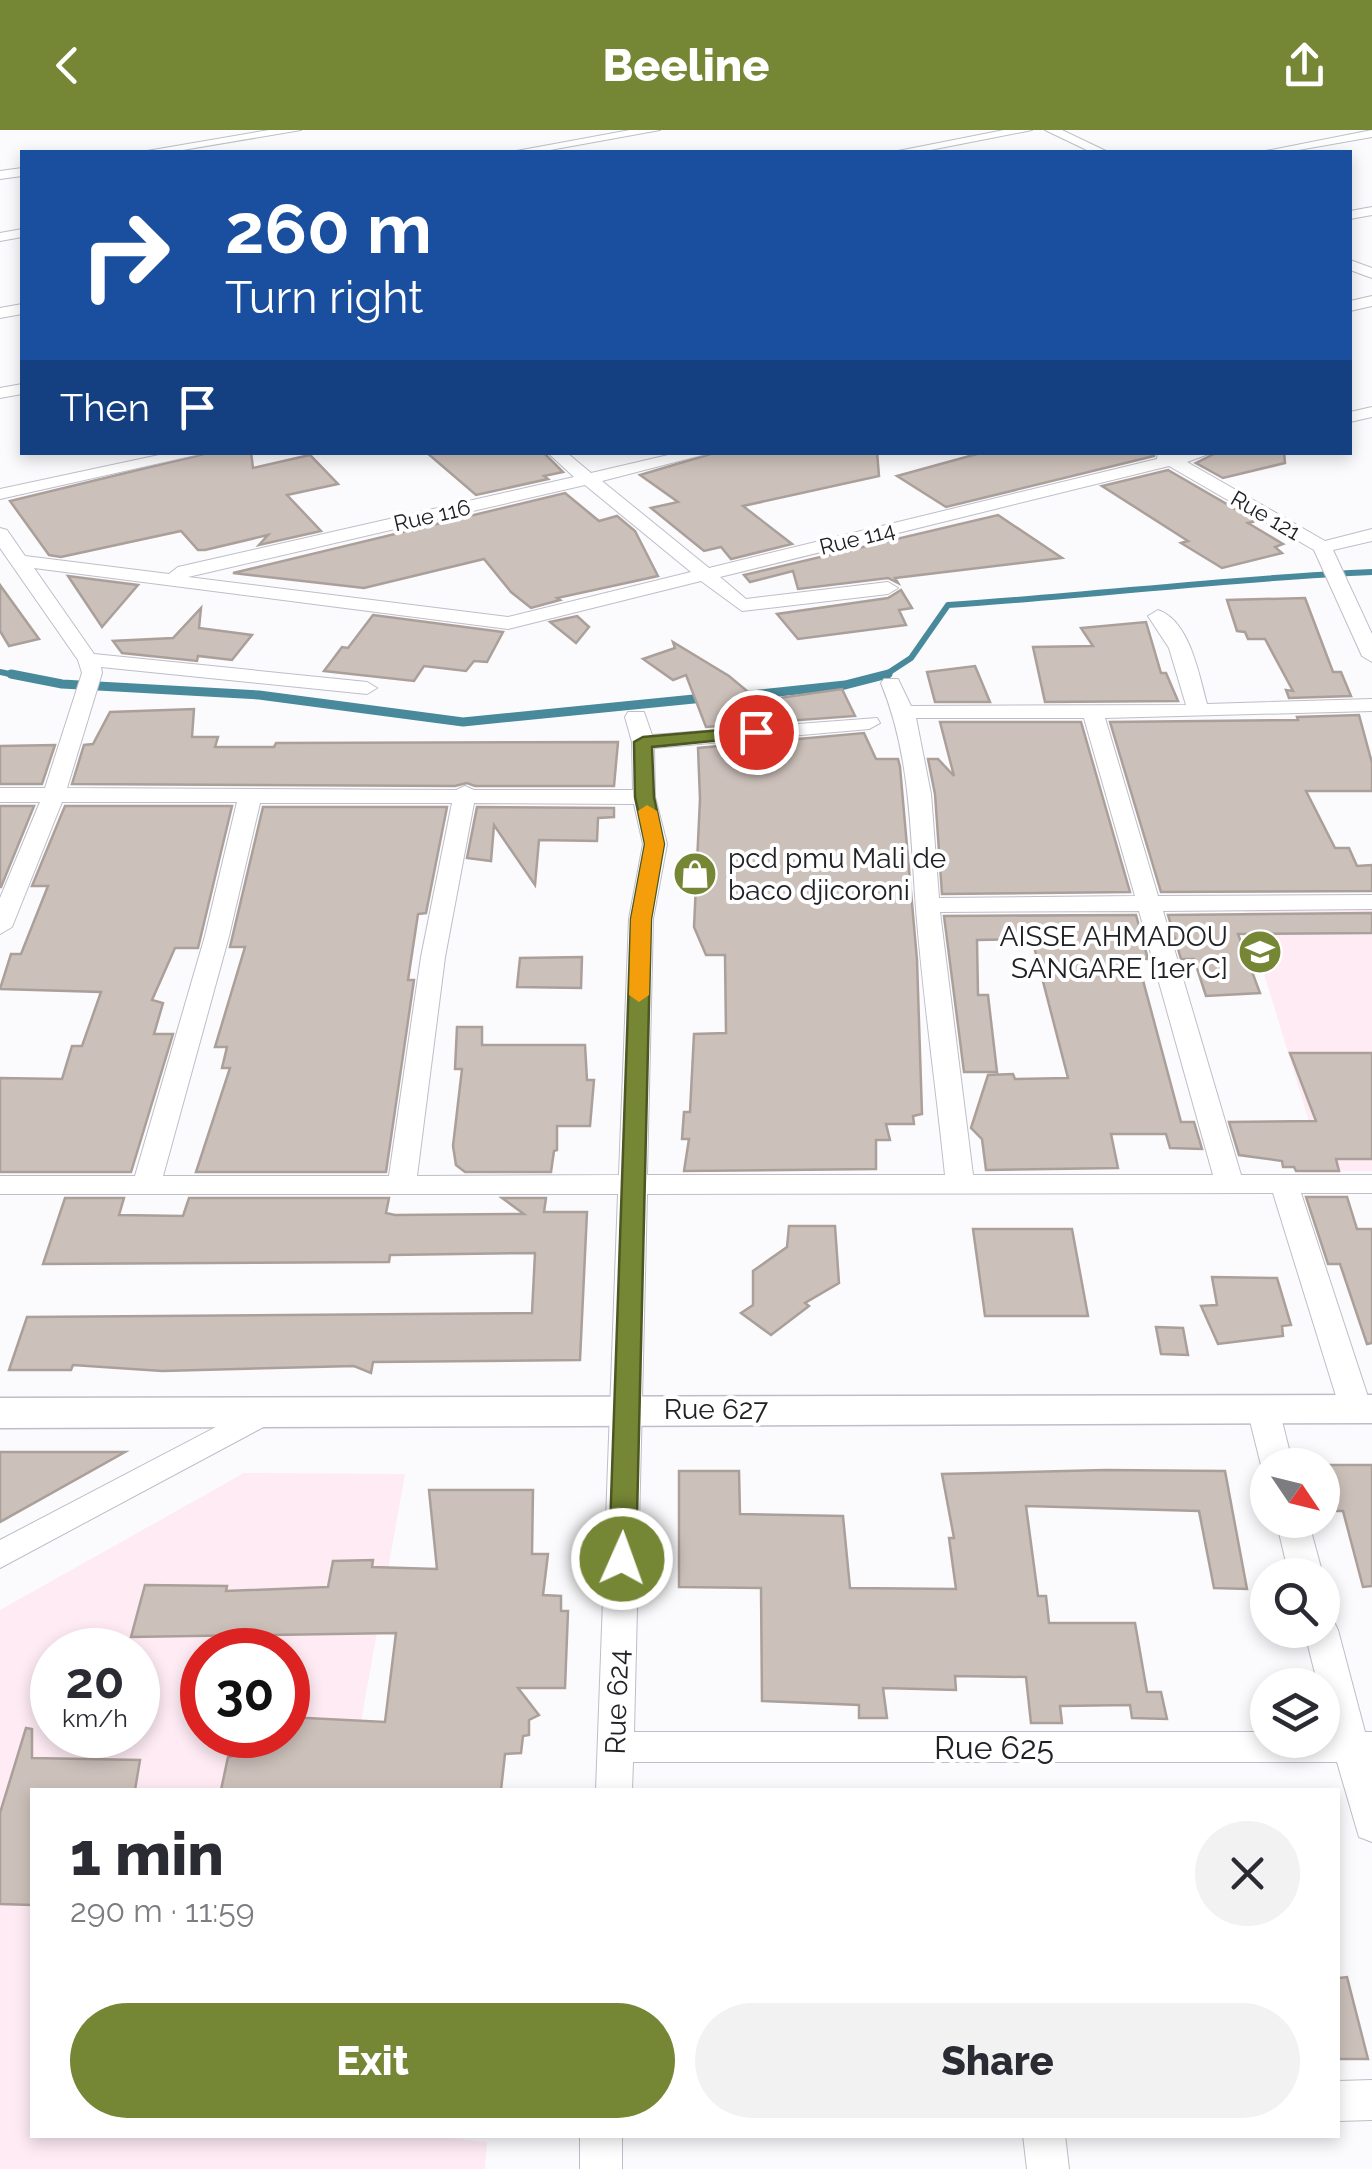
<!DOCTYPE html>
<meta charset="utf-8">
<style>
:root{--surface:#fff;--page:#f2f2f3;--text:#2b2b33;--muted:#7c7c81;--accent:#758635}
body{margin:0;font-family:Raleway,sans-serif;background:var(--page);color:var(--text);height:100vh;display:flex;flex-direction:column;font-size:38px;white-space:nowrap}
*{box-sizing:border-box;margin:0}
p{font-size:32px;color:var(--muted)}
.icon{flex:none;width:55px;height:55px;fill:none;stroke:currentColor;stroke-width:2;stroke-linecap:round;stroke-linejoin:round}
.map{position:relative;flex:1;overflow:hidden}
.panel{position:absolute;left:30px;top:1658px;width:1310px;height:350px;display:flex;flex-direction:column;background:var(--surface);border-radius:0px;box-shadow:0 5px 15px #0003}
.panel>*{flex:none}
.banner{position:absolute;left:20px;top:20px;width:1332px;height:305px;border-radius:0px;box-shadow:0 5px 15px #0003;background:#1a4fa0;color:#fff;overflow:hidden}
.needle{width:65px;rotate:125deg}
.buttons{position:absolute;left:1250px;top:1318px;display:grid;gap:20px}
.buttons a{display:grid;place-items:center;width:90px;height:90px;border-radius:50%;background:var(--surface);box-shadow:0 5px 15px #0003;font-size:50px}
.speed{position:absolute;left:30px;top:1498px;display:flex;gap:20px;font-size:50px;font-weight:700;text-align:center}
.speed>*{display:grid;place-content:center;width:130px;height:130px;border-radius:50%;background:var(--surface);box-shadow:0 5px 15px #0003;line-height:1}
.speed small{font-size:25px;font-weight:400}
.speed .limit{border:15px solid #d22;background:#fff;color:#111}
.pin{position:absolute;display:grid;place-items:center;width:85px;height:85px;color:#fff;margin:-42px;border:5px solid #fff;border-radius:50%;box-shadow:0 2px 10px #0007}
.me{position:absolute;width:110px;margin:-55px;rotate:2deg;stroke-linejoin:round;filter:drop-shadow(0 0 8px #0008)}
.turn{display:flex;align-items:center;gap:35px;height:210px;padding:0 40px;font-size:45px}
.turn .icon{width:130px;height:130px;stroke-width:2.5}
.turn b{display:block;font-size:70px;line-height:85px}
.then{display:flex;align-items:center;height:95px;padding:0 40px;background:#0003;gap:20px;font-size:38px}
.round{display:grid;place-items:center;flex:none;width:105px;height:105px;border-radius:52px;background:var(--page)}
.headline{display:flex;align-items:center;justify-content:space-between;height:170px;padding:0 40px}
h1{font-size:60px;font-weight:800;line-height:75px}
.cta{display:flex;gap:20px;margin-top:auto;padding:20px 40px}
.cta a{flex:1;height:115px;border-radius:60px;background:var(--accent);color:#fff;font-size:40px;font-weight:800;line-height:115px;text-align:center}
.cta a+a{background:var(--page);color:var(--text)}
header{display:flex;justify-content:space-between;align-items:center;height:130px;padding:0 40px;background:var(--accent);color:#fff;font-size:45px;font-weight:800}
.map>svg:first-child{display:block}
</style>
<header><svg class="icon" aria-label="back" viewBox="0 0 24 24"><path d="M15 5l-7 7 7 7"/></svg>Beeline<svg class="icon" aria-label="share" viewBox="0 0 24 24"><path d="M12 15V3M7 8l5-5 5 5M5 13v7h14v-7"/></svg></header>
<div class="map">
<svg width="1372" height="2039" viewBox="0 0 1372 2039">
<rect width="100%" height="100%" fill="#fbfbfd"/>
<g fill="#feebf4" fill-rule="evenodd">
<path d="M1372 780V1041H1324L1245 781Z"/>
<path d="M244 1343 405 1344 349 1660H32V2005H422L487 2012 485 2039H0V1480ZM52 1520H138V1605H52ZM202 1520H288V1605H202Z"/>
</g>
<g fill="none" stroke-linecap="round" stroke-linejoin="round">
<g stroke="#488a9c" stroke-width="6">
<path d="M0 542 24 547"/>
<path d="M882 547 911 528 948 475C1090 466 1230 448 1372 442"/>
</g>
<g stroke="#488a9c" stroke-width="9">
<path d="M11 544 62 554 259 565 463 592 704 568"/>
<path d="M741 566 845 555 888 544"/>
</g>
</g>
<g fill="#ccc0ba" stroke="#ab9f9a" stroke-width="2.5">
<path d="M212 322H251L253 338 310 325 338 354 287 365 321 401 259 415 268 405 205 420H198L181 401 61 427 49 425 10 371Z"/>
<path d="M426 322H543L563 342 544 346 548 349 476 365Z"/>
<path d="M717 322H877L879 346 743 376 792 414 731 429 721 417 704 421 651 378 678 372 640 345Z"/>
<path d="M984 322H1154V326L946 377 897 346Z"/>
<path d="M1218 322H1284L1285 333 1223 348 1196 333Z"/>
<path d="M1168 340 1256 391 1248 393 1283 414 1275 417 1282 423 1222 438 1181 413 1188 411 1102 356Z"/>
<path d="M565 363 599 391 617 386 635 401 658 446 557 468 560 470 531 478 511 462 484 429 364 458 233 443Z"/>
<path d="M998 385 1062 428 895 448 898 453 888 448 798 459 793 441 750 452 744 445Z"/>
<path d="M68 446 138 455 102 497Z"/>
<path d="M0 455 39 509 9 516 0 501Z"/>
<path d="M901 460 912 478 899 480 906 495 798 509 777 484 888 468Z"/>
<path d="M1305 468 1333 542H1341L1351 566 1289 568 1286 560 1293 561 1265 509H1248L1245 502 1237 501 1227 470Z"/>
<path d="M201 478 199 498 252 505 232 530 198 526 197 531 122 523 113 511 173 508Z"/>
<path d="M373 485 503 502 487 532 474 531 466 541 424 536 414 551 324 541 342 517 348 518Z"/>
<path d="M577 486 589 497 576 513 550 492Z"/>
<path d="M1146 492 1161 543H1166L1178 571 1045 572 1033 517 1093 516 1081 498Z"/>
<path d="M673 512 729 546 759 571 842 559 855 586 706 597 686 545 673 550 643 529 675 518Z"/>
<path d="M975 536 990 572H935L927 542Z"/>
<path d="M194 579 192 607H218L215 617H274L276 613 618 612 614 656H475L467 653 455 656 72 654 84 615 93 614 110 582Z"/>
<path d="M1359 585 1372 633V661H1306L1335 718H1349L1357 736 1372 735V761L1161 762 1110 592 1298 590 1297 587Z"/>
<path d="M940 592H1081L1130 762 942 764 935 664 928 629H938L954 646Z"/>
<path d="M864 603 876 629H898L900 637 917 830 922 984 913 986 914 994H886L890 1010H876V1039L684 1041 689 1009H682L684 982H690L694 904 726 903 725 825H706L694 797 700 669 698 618Z"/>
<path d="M55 615 42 654H0V616Z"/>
<path d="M0 676H34L1 757H0Z"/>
<path d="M65 676H232L198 818H175L152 870 163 873 154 904H173L131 1042H0V948L62 949 72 916H82L101 862 0 859 11 824H21L48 756H32Z"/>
<path d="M263 677H447L426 783 418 784 408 850H414L386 1042H196L230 938H222L227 917H215L245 817H230Z"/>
<path d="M477 677 614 678V687L598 688 597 711 539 710 535 755 494 695 491 731 467 728Z"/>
<path d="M1372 783V803L1238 804 1260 863 1206 866 1194 829H1181L1168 785Z"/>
<path d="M1136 785 1148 829 1137 828 1181 992H1194L1202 1019 1170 1018 1166 1004H1111L1118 1038 986 1040 982 1009 971 998 988 945 1013 944 1015 949 1068 948 1032 809 977 810 978 865H988L997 942H964L944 786Z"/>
<path d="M582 827 581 858 517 857 520 828Z"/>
<path d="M457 897H482V915H585L587 950H594L590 996H557V1020L554 1021 551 1042H465L456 1035 453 1016 462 939H455Z"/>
<path d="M1290 923H1372V1029H1336L1339 1041H1296L1294 1037H1283L1282 1031 1239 1025 1229 992 1316 991Z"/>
<path d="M1306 1067H1347L1357 1099H1372V1213L1367 1214 1340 1134H1328Z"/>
<path d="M65 1068H124L119 1085 183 1086 189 1068H389L386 1083 395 1085 524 1084 502 1068H546L544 1082H587L580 1230 373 1232 371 1243 354 1236 162 1241 73 1235 71 1240H9L27 1187 532 1183 535 1123 390 1125 389 1132 43 1134Z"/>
<path d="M789 1096H835L839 1153 805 1173 809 1176 771 1205 741 1183 753 1175V1141L787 1117Z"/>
<path d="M973 1099H1072L1088 1186H985Z"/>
<path d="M1212 1147 1277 1148 1291 1195 1282 1196 1283 1206 1218 1214 1201 1176 1217 1175Z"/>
<path d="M1156 1197 1183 1198 1188 1225 1161 1224Z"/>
<path d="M0 1322H125L0 1392Z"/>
<path d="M1322 1335H1372V1456L1363 1457 1343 1381H1322Z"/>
<path d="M1105 1340 1225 1341 1247 1459 1214 1458 1199 1381 1026 1376 1038 1466H1046L1049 1493H1135L1147 1562H1161L1167 1589 1132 1588 1130 1575 1060 1576 1062 1593H1031L1026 1547 955 1546 956 1560 883 1558 887 1588H859V1575L762 1571 761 1458 679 1457V1341H739L740 1384 843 1386 850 1458 956 1459 949 1408H954L942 1344Z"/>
<path d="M429 1360H533L532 1424H548L543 1465 561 1466V1481H568L565 1558H518L539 1585 529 1590V1605L523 1606 521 1623 505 1624 501 1660H221L228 1627 234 1626 239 1605H288V1587L385 1592 396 1503 131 1507 145 1455 227 1456 226 1461 328 1457 333 1431 373 1430 372 1437 437 1439Z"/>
<path d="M26 1598 32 1599V1628L140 1630 135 1660H32V1775L0 1774V1683Z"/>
<path d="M1347 1847 1368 1929H1338V1848Z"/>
</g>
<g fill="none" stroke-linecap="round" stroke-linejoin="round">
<defs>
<g id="minor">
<path d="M269 0H301L171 22H141Z"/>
<path d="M630 0H660L539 22H511Z"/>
<path d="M1004 0H1032L920 22H893Z"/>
<path d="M1045 0H1062L1108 22H1091Z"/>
<path d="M1372 0V7L1287 22H1261Z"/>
<path d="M22 38V46L0 49V41Z"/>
<path d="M1372 77V85L1350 89V81Z"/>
<path d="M22 99V107L0 111V103Z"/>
<path d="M1350 130 1372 138V148L1350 140Z"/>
<path d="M1372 166V176L1350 181V171Z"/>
<path d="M22 174V184L0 188V178Z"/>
<path d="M22 254V264L0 268V258Z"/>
<path d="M1372 277V287L1350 292V282Z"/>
<path d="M173 322H209L0 369V359Z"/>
<path d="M547 322H566L591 343 681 322H714L602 351 709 438 1157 329 1158 322H1214L1187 332 1325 411 1372 399V411L1333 420 1372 504V532L1362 526 1314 420 1169 336 720 447 746 469 888 452 898 458 888 464 742 481 701 451 508 499 34 438 94 524 367 552 377 558 367 564 101 537 102 543 67 658 456 660 465 656 474 660H633L632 612 625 587 628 582H644L652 605 877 588 880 593 869 599 654 618 655 667 667 714 653 789 647 1045H945C936 956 923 868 916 779 910 701 911 626 881 553L884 549H898L911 576 1186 575 1169 518 1148 486 1158 480C1190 491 1199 545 1207 574L1372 569V581L1105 588 1158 766 1372 765V779L1163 781 1241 1045H1372V1063H1301L1372 1279 1367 1287 1356 1290 1345 1287 1340 1279 1273 1063 647 1064 634 1602H1268V1610H1322V1602H1330L1322 1555H1318L1304 1500H1322V1487L1333 1490 1338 1500 1365 1602H1372V1712L1359 1707 1337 1632H633L632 1660H596L618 1064H0V1046H135L205 806 237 672H62L12 797 0 804V768L40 672H0V658H45L82 543 78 530 0 418V398L7 400 25 426 169 444 178 437 574 347ZM585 355 691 442 508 487 188 447ZM916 588H1084L1135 766 939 768 931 664ZM260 673H452L421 827 389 1046H163L229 806ZM474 673 634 674 643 714 629 789 619 1045 417 1046 445 827ZM1139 781 1213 1045H973L940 782Z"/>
<path d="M1263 1268 1274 1271 1279 1279 1293 1335H1268V1344L1261 1335 1247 1279 1252 1271Z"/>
<path d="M260 1274 271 1277 276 1285 271 1293 0 1438V1410Z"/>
<path d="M1276 1390H1308L1323 1445 1322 1446 1289 1445Z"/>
<path d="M1372 1950V1990L1338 1991V1951Z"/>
<rect x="580" y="2005" width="42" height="34"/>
<path d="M1023 2005H1065L1069 2039H1027Z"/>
</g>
<path id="tertiary" d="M1372 1265V1293L0 1298V1268Z"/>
</defs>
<use href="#minor" stroke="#bdbec9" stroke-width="2"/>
<use href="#tertiary" stroke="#bdbec9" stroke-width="3"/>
<use href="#minor" fill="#fff" fill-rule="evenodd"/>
<use href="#tertiary" fill="#fff" fill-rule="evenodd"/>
</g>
<path fill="#758635" stroke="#4c5722" stroke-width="2.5" d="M756 597 765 602 762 606 652 617 654 667 664 714 651 789 636 1429 632 1437 622 1440 613 1437 609 1429 631 789 645 714 635 667 634 612 643 607Z"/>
<path fill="#f59e0b" d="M647 675 657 681 664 714 651 789 649 865 639 872 629 865 631 789 645 714 638 681Z"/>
<defs>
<symbol id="shop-disc" viewBox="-11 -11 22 22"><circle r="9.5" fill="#758635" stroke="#fff"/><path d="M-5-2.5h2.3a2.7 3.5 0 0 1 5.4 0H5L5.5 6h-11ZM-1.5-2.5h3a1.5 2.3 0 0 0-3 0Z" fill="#fff"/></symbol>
<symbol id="school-disc" viewBox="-11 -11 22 22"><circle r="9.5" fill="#758635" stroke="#fff"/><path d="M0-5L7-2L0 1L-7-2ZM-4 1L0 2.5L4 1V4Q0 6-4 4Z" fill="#fff"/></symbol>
</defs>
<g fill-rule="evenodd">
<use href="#shop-disc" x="670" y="719" width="50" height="50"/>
<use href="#school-disc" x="1235" y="797" width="50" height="50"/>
</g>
<g text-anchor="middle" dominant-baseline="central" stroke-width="8" stroke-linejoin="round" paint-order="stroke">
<g font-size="22" fill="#212126" stroke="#fff">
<text transform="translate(432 385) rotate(-13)">Rue 116</text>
<text transform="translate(1266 385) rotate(30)">Rue 121</text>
<text transform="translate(857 408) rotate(-14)">Rue 114</text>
</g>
<g font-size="28" fill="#212126" stroke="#fff" text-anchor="start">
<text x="728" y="728">pcd pmu Mali de<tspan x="728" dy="32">baco djicoroni</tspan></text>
<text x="1228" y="806" text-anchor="end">AISSE AHMADOU<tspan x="1228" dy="32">SANGARE [1er C]</tspan></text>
</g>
<g font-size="28" fill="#212126" stroke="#fff">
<text x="716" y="1279">Rue 627</text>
<text transform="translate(617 1572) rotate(-88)">Rue 624</text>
</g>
<g font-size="32" fill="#212126" stroke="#fff">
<text x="994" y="1617">Rue 625</text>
</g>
</g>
</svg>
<div class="buttons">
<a><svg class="needle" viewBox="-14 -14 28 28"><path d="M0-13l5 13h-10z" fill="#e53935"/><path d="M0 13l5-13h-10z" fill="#7c7c81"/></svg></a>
<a><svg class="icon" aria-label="search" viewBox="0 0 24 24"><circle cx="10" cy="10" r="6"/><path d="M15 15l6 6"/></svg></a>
<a><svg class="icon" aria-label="layers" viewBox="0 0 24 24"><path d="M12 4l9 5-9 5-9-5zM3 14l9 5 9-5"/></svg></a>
</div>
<div class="speed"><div>20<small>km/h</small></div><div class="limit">30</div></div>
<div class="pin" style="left:756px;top:602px;background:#d93025"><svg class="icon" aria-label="arrive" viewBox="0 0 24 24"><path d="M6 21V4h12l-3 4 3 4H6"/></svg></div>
<svg class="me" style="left:622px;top:1429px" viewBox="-20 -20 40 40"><circle r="17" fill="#758635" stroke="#fff" stroke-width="3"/><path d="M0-11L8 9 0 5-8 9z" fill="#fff"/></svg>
<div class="banner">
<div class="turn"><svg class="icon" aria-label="right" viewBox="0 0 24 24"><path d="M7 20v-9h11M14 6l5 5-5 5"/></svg><div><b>260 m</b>Turn right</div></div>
<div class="then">Then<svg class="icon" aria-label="arrive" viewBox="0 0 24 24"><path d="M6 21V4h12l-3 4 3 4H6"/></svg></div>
</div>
<section class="panel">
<div class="headline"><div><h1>1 min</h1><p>290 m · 11:59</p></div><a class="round"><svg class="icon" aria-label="close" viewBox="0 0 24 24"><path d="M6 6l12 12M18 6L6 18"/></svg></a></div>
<div class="cta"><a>Exit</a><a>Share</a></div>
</section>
</div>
